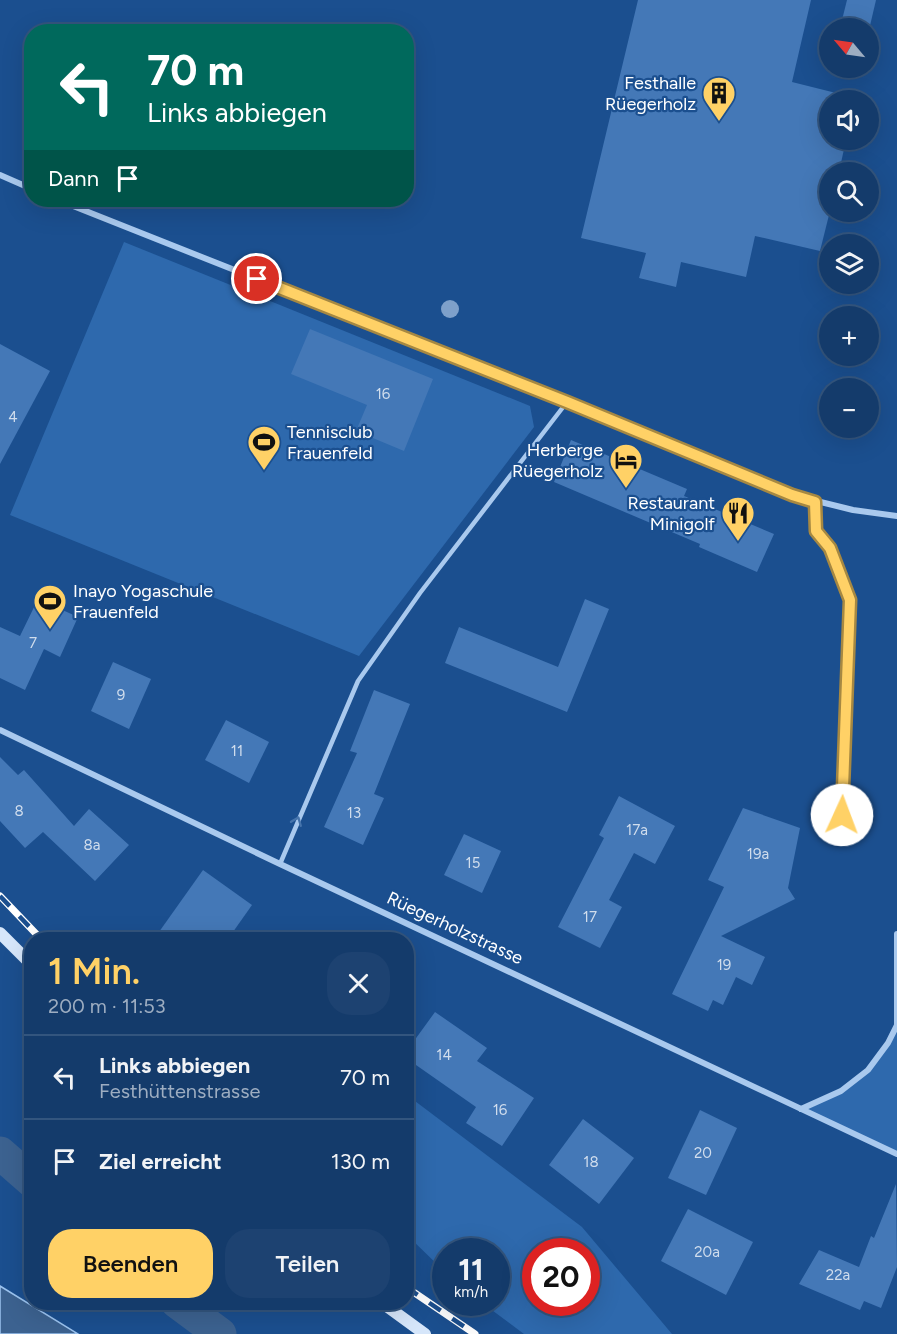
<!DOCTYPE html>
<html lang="de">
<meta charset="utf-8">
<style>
:root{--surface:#143b6b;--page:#1d4271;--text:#f1f3f6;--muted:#9dadc1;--line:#33557e;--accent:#ffd166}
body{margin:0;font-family:Figtree,sans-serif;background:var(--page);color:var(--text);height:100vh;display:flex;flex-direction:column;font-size:22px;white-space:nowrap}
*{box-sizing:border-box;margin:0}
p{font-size:20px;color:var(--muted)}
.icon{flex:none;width:33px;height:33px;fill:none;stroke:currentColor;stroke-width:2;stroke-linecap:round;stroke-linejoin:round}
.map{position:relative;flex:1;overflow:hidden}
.panel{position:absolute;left:24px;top:932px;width:390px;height:378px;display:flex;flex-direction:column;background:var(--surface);border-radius:24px;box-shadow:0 6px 24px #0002,0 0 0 2px var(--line)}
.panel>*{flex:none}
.banner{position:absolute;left:24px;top:24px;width:390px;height:183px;border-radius:24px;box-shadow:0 6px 24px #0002,0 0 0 2px var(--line);background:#00695c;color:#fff;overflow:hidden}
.needle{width:39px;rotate:299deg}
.controls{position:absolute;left:819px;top:18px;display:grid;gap:12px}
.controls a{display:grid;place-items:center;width:60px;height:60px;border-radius:50%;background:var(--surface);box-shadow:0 6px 24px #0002,0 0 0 2px var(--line);font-size:30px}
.speed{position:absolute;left:432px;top:1238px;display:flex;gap:12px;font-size:30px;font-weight:700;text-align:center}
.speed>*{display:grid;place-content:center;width:78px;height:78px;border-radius:50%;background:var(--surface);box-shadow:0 6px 24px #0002,0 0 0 2px var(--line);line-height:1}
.speed small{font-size:15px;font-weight:400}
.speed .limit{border:9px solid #d22;background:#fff;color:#111}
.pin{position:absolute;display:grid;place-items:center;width:51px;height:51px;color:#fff;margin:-26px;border:3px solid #fff;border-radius:50%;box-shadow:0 2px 6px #0007}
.me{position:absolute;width:66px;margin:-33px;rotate:2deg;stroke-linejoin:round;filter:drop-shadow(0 0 4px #0008)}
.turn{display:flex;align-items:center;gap:21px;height:126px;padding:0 24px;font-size:27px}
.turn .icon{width:78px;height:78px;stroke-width:2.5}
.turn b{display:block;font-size:42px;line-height:51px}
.then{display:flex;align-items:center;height:57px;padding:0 24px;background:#0003;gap:12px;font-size:22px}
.round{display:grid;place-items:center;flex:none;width:63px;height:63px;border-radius:24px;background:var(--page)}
.summary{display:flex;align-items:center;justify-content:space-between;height:102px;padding:0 24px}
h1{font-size:36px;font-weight:600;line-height:45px;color:var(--accent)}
.cta{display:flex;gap:12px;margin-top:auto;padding:12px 24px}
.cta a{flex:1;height:69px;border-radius:24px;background:var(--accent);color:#111;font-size:24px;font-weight:600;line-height:69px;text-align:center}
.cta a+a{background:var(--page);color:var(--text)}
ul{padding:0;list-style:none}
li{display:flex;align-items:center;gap:18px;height:84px;padding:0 24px;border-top:2px solid var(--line)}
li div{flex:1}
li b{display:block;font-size:22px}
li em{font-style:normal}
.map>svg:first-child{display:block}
</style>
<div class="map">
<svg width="897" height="1334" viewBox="0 0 897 1334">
<rect width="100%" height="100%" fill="#1b4f8f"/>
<g fill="#2e69ad" fill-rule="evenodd">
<path d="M124 242 530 406 534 427 359 656 10 515Z"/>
<path d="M897 934V1154L801 1109 841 1091 868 1070 897 1025Z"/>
<path d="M407 1095 582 1227 672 1334H524L481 1302H496V1251H446L445 1272 407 1235ZM536 1251H586V1302H536Z"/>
</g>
<path fill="#3c6290" stroke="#9cc4f0" stroke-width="1.5" d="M0 1286 78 1334H0Z"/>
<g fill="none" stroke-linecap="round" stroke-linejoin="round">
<g stroke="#3c6290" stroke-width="33">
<path d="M0 1153 32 1181"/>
<path d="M177 1302 220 1334"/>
</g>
</g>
<g fill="#4478b7">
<path d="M638 0H811L792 82 856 98V100H830V140H846L839 172H830V211L820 251 755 236 746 277 681 262 676 287 639 278 646 253 581 238Z"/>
<path d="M847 0H876L869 30 841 24Z"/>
<path d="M310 329 433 379 404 451 356 431 367 405 291 374Z"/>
<path d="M0 344 50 371 0 464Z"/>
<path d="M571 440 687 489 684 496 774 534 757 572 699 547 700 544 554 482Z"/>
<path d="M38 599 78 617 60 657 44 649 25 690 0 678V627L20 636Z"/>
<path d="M585 599 609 609 567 712 445 663 459 627 558 667Z"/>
<path d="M113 662 151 679 129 729 91 711Z"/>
<path d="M374 690 410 704 374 794 384 798 363 845 324 827 357 753 350 751Z"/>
<path d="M226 720 269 742 249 783 205 760Z"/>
<path d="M0 757 18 775 24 770 74 826 89 809 129 845 95 881 43 832 25 848 0 821Z"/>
<path d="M619 796 675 826 655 864 634 853 609 900 622 907 600 948 558 927 604 838 599 835Z"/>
<path d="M743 808 800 828 788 888 795 899 721 936 765 957 752 985 736 977 723 1005 713 1000 708 1011 672 994 724 887 708 880Z"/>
<path d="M464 834 501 851 482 893 444 875Z"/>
<path d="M203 870 252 905 228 939H154Z"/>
<path d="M435 1012 487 1048 477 1061 534 1098 502 1146 466 1123 476 1107 406 1058V1052Z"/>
<path d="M700 1110 737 1128 706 1195 668 1178Z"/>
<path d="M583 1119 634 1158 599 1204 549 1165Z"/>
<path d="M896 1184 897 1267 881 1308 864 1301 860 1310 799 1284 819 1250 859 1267 871 1236 874 1238Z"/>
<path d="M688 1209 753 1242 726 1295 661 1261Z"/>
</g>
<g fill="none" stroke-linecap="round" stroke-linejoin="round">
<g stroke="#a9c9ee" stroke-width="4.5">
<path d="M815 502 816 531 830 548 850 600 842 815"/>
<path d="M280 864 358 681 420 593 567 402"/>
</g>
<g stroke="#a9c9ee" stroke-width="6">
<path d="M0 175 32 189"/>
<path d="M58 200 567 402 792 495 853 510 897 516"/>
<path d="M0 730 280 864 897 1154"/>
<path d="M801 1109 841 1091 868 1070 888 1043 897 1025V934"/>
</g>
<g stroke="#d6e6fa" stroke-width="12">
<path d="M0 933 32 965"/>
<path d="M381 1302 425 1334"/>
</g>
<defs>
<g id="rail">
<path d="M0 896 41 939"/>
<path d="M406 1287 475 1334"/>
</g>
</defs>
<use href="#rail" stroke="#fff" stroke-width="7"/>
<use href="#rail" stroke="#1b4f8f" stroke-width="4.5" stroke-dasharray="14" stroke-linecap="butt"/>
</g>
<circle fill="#7ea0ca" cx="450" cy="309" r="9"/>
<defs><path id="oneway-chevron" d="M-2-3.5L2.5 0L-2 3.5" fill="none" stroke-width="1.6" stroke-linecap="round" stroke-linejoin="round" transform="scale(1.5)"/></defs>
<use stroke="#4674ac" href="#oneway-chevron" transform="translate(297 821) rotate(-68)"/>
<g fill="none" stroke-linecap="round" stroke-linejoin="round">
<defs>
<path id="route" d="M257 279 567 402 792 495 815 502 816 531 830 548 850 600 842 815"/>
</defs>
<use href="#route" stroke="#a68842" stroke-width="15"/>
<use href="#route" stroke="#ffd166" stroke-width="10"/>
</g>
<defs>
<symbol id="building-pin" viewBox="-11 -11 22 30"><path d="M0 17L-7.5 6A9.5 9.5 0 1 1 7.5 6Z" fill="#ffd166" stroke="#1b4f8f"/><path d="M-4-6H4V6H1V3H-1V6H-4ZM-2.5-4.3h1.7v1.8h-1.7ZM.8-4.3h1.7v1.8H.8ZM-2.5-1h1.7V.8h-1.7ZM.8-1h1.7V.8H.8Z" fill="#111"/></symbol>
<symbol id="stadium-pin" viewBox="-11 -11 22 30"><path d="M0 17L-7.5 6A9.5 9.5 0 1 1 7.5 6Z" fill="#ffd166" stroke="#1b4f8f"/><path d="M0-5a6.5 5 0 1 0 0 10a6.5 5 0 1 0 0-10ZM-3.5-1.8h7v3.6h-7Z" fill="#111"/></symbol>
<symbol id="hotel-pin" viewBox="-11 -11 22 30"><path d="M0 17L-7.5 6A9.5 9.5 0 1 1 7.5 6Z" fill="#ffd166" stroke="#1b4f8f"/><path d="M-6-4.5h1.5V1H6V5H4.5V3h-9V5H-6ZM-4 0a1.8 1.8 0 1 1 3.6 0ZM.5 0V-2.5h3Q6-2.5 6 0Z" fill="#111"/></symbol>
<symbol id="restaurant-pin" viewBox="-11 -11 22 30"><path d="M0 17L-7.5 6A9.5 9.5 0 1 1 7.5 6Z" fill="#ffd166" stroke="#1b4f8f"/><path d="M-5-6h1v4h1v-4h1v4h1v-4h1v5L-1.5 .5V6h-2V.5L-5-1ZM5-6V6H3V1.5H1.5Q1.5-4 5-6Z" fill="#111"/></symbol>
</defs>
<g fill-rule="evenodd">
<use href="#building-pin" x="700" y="74" width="38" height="52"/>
<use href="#stadium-pin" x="245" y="423" width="38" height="52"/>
<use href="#hotel-pin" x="607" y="441" width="38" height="52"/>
<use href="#restaurant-pin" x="719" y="494" width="38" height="52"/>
<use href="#stadium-pin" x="31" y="582" width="38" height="52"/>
</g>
<g text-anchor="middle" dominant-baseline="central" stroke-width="4.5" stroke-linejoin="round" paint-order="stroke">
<g font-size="15" fill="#d0dded">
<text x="383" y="394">16</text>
<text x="13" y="417">4</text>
<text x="33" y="643">7</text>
<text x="121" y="695">9</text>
<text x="237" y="751">11</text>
<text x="19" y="811">8</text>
<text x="354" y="813">13</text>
<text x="637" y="830">17a</text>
<text x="92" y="845">8a</text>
<text x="758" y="854">19a</text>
<text x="473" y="863">15</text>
<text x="590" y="917">17</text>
<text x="724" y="965">19</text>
<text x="444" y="1055">14</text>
<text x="500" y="1110">16</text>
<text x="703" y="1153">20</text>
<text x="591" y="1162">18</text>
<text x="707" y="1252">20a</text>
<text x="838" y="1275">22a</text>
</g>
<g font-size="18" fill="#fff" stroke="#1b4f8f" text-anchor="end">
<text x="696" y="83">Festhalle<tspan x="696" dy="21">Rüegerholz</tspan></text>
<text x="287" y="432" text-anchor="start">Tennisclub<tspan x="287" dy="21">Frauenfeld</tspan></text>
<text x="603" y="450">Herberge<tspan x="603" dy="21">Rüegerholz</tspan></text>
<text x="715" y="503">Restaurant<tspan x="715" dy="21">Minigolf</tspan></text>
<text x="73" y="591" text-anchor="start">Inayo Yogaschule<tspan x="73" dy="21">Frauenfeld</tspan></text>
</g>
<g font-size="18" fill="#fff" stroke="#1b4f8f">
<text transform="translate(455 928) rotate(25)">Rüegerholzstrasse</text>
</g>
</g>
</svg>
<div class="controls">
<a><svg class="needle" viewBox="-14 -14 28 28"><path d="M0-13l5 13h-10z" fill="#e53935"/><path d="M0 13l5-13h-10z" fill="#9dadc1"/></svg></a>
<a><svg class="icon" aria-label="sound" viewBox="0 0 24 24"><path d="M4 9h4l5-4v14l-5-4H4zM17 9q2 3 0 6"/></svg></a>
<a><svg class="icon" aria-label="search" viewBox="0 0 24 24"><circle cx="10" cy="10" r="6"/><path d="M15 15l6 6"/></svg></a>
<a><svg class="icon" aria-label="layers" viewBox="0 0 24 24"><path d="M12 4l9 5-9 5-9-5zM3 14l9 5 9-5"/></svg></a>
<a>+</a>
<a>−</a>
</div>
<div class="speed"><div>11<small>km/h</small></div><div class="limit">20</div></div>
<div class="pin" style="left:257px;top:279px;background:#d93025"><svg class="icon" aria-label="arrive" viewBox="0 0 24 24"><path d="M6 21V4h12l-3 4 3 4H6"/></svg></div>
<svg class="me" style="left:842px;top:815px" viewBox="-20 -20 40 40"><circle r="19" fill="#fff"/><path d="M0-13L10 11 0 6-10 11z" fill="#ffd166"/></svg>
<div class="banner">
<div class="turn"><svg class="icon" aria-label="left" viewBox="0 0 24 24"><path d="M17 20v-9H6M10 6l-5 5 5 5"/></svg><div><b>70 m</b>Links abbiegen</div></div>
<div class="then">Dann<svg class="icon" aria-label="arrive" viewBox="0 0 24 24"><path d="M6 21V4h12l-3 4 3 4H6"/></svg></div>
</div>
<section class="panel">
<div class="summary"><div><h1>1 Min.</h1><p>200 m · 11:53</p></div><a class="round"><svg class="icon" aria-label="close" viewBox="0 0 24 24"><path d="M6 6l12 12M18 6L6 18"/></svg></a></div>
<ul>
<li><svg class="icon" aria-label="left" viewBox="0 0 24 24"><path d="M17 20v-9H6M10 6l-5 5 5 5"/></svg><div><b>Links abbiegen</b><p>Festhüttenstrasse</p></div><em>70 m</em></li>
<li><svg class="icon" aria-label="arrive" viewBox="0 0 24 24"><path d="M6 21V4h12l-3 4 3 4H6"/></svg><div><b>Ziel erreicht</b></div><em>130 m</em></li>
</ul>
<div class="cta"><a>Beenden</a><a>Teilen</a></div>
</section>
</div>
